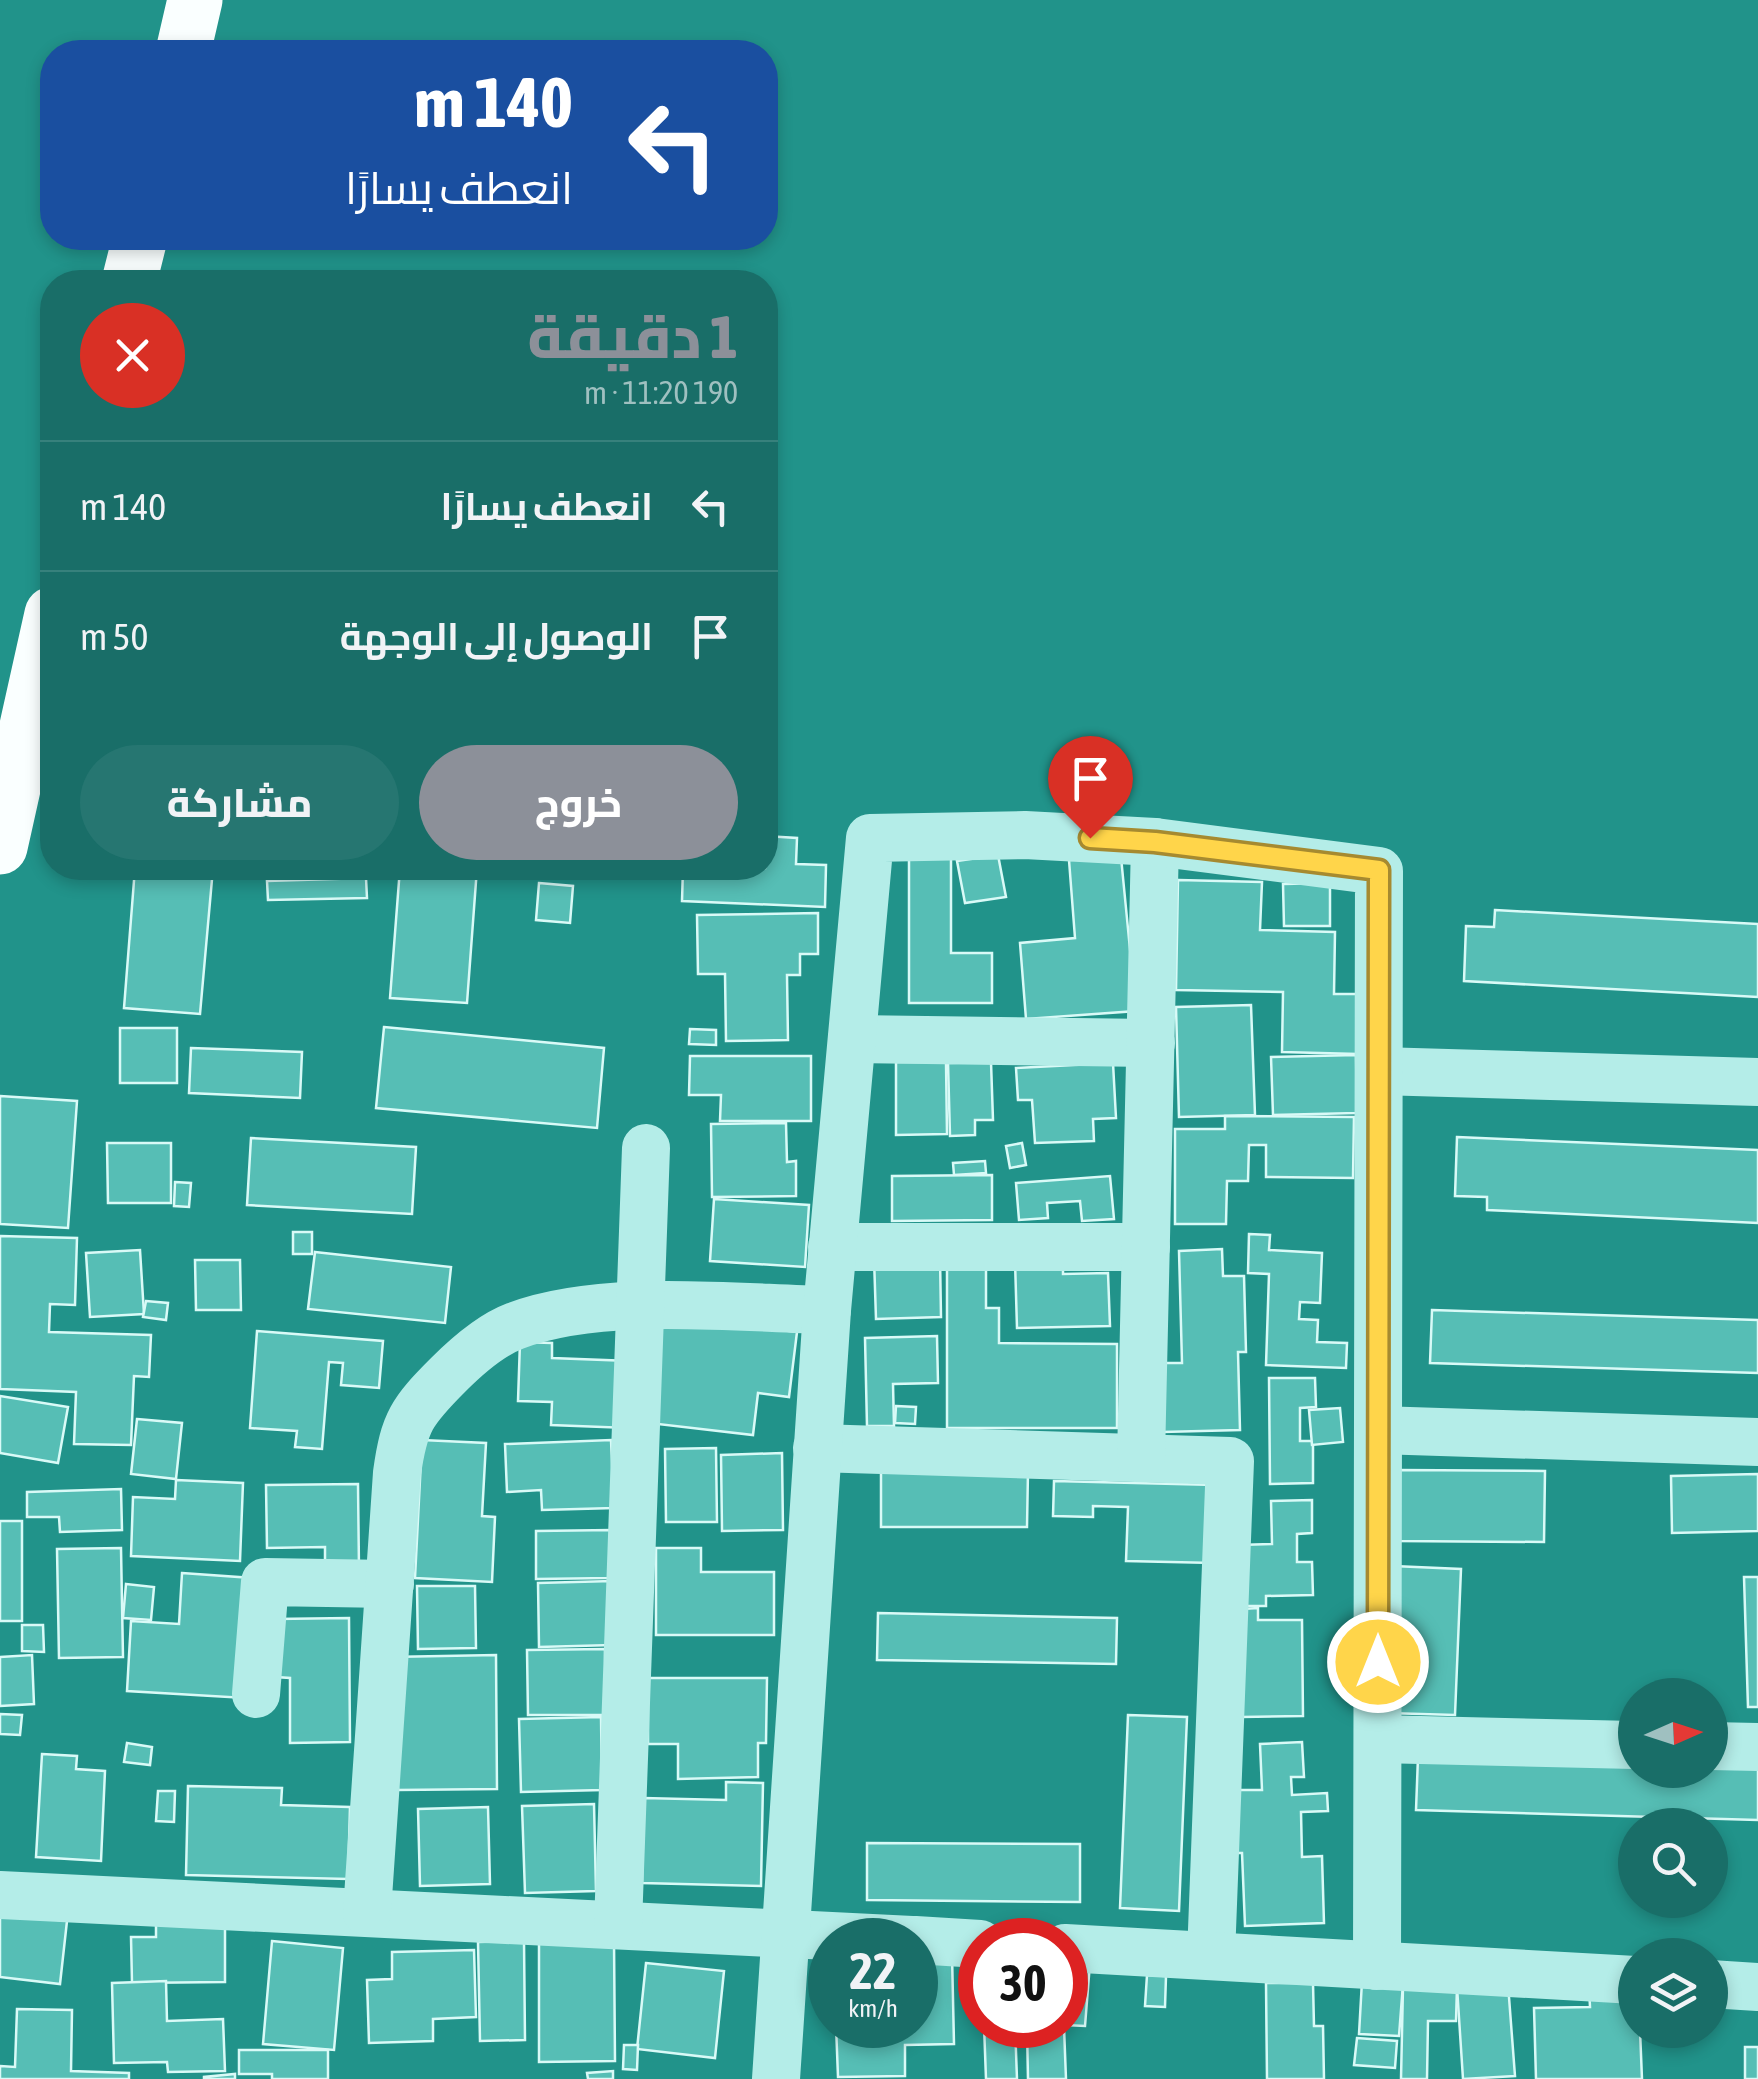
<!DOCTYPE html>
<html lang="ar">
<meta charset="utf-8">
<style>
:root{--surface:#196e68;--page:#267671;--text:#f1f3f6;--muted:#9fc0c0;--line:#37817c;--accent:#8c9099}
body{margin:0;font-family:"Asap Condensed",Cairo,sans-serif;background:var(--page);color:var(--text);direction:rtl;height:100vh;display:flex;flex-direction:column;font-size:38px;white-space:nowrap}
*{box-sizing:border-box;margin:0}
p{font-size:32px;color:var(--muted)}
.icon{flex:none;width:55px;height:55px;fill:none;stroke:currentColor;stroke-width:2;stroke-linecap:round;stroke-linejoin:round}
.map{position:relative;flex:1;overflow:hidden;direction:ltr}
.side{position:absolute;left:40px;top:270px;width:738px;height:610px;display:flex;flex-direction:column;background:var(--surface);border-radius:40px;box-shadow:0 5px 15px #0003;direction:rtl}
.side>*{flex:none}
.hud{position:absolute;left:40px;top:40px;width:738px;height:210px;border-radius:40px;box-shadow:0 5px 15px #0003;direction:rtl;background:#1a4fa0;color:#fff;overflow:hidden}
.needle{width:65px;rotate:87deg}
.buttons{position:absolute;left:1618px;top:1678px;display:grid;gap:20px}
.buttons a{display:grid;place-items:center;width:110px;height:110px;border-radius:50%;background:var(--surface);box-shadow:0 5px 15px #0003;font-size:50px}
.speed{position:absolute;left:808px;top:1918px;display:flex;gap:20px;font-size:50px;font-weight:700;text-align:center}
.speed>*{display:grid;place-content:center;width:130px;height:130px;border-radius:50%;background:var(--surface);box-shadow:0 5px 15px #0003;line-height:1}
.speed small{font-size:25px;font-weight:400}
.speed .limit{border:15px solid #d22;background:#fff;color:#111}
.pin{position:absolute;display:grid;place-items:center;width:85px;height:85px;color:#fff;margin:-102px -42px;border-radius:50% 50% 50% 0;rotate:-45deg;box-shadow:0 0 10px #0007}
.pin .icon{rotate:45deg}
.me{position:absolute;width:110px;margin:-55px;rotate:0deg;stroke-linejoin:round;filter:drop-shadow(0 0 8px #0008)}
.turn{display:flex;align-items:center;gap:35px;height:210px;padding:0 40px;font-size:45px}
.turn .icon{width:130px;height:130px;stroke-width:2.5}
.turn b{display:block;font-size:70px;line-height:85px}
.round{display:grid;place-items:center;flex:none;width:105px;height:105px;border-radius:52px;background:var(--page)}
.summary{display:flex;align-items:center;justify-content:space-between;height:170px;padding:0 40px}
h1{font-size:60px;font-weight:800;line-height:75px;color:var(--accent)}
.primary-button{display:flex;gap:20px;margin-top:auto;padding:20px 40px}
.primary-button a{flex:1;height:115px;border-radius:60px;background:var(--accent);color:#fff;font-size:40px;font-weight:800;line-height:115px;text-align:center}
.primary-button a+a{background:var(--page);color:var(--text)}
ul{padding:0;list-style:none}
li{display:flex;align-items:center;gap:30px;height:130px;padding:0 40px;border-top:2px solid var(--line)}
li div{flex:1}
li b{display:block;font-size:38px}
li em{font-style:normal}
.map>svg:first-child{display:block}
</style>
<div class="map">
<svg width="1758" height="2079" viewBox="0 0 1758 2079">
<rect width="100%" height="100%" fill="#21938a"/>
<g fill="#56beb5" stroke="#d9faf7" stroke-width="2.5">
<path d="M765 836 797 838 796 864 826 865 825 907 682 901 683 868H765Z"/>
<path d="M998 855 1006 897 965 903 957 861Z"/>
<path d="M1121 857 1136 1011 1026 1019 1020 943 1075 938 1069 860Z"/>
<path d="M909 858H951V953H992V1003H909Z"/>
<path d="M135 868H213L200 1014 124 1008Z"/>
<rect x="267" y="868" width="102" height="9"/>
<path d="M400 868H477L467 1003 390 998Z"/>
<path d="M366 878 367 898 268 900 267 881Z"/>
<path d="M1178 880 1262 882 1260 930 1335 932 1334 994H1360L1358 1054 1282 1052 1283 992 1176 990Z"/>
<path d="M539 883 573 886 570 923 536 920Z"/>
<path d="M1330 883V926H1284L1283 884Z"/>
<path d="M1495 910 1758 924V997L1464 981 1466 926 1494 927Z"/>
<path d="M818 913V954H800V975H787L788 1040 726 1041 725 974H698L697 915Z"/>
<path d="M1251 1005 1255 1115 1179 1117 1176 1007Z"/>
<path d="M384 1027 604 1048 597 1128 376 1108Z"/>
<rect x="120" y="1028" width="57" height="55"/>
<path d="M690 1029 716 1030V1045L689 1044Z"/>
<path d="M191 1048 302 1052 300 1098 189 1093Z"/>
<path d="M1356 1055 1357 1113 1273 1115 1271 1057Z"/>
<path d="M690 1056H811V1121H720L721 1095H689Z"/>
<path d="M896 1062H946L947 1134 896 1135Z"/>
<path d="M991 1062 993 1120H975V1135L950 1136 948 1063Z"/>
<path d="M1113 1063 1116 1118 1093 1119 1094 1141 1035 1143 1032 1100H1018L1016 1068Z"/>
<path d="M0 1096 77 1101 68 1228 0 1224Z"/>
<path d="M1225 1116 1354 1117 1353 1178 1266 1177V1145H1249L1248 1181H1227L1226 1224H1175V1129H1225Z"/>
<path d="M786 1123 787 1162 796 1161V1196L712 1197 711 1124Z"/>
<path d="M1457 1137 1758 1150V1223L1487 1210V1197L1455 1196Z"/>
<path d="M251 1138 416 1147 412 1214 247 1205Z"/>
<path d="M107 1143H171V1203H108Z"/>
<path d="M1022 1143 1026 1165 1010 1168 1006 1146Z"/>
<path d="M985 1161 986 1173 954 1175 953 1163Z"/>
<path d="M992 1175V1220L892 1221V1176Z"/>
<path d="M1110 1176 1114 1219 1082 1221 1080 1201 1047 1203 1048 1218 1019 1220 1016 1183Z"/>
<path d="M175 1182 191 1183 189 1207 174 1206Z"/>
<path d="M714 1199 809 1205 805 1267 710 1261Z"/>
<rect x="293" y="1232" width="19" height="22"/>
<path d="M1249 1234 1270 1235 1269 1250 1322 1253 1320 1303 1300 1302 1299 1319 1318 1320 1317 1342 1347 1343 1346 1368 1266 1365 1269 1274 1248 1273Z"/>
<path d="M0 1236 77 1238 75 1305 50 1304 49 1332 151 1335 149 1377 134 1376 131 1445 74 1444 76 1392 0 1389Z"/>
<path d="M1222 1249 1223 1276H1244L1246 1352H1238L1240 1430 1163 1432 1161 1363H1182L1179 1251Z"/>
<path d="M140 1250 144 1314 90 1317 86 1253Z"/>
<path d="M315 1252 451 1267 445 1323 308 1309Z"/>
<path d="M940 1257 941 1317 876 1319 874 1258Z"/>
<path d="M195 1260H240L241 1310H196Z"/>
<path d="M1063 1260V1274L1108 1273 1110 1326 1017 1328 1015 1261Z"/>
<path d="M947 1263H986V1308H999V1343L1117 1344V1428H947Z"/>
<path d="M146 1301 168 1303 166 1320 143 1317Z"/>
<path d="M1432 1310 1758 1320V1373L1430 1363Z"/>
<path d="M661 1314 797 1332 789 1397 758 1393 753 1435 649 1423Z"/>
<path d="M257 1331 383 1341 379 1388 341 1385 343 1363 329 1362 322 1449 295 1447 297 1431 250 1428Z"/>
<path d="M937 1336 938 1383 893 1384 894 1426H867L865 1338Z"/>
<path d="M520 1342 552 1343V1358L630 1361 628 1428 551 1425 552 1402 518 1401Z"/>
<path d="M1269 1378H1315L1316 1407 1300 1408V1441H1313V1483L1270 1484Z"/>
<path d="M0 1396 68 1407 58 1463 0 1453Z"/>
<path d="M896 1406 916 1407 915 1424 895 1423Z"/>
<path d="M1340 1408 1343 1442 1312 1445 1309 1410Z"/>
<path d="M137 1419 182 1423 176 1479 131 1474Z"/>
<path d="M422 1440 486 1443 482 1516 495 1517 492 1582 415 1578Z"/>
<path d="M611 1440 614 1508 542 1510 541 1490 507 1492 505 1444Z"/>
<path d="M716 1448 717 1522H666L665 1449Z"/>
<path d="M782 1453 783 1530 722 1531 721 1455Z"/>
<path d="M1397 1470 1545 1471 1544 1542 1397 1541Z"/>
<path d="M881 1471H1028L1027 1527H881Z"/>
<path d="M1758 1474V1531L1672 1533 1671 1476Z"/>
<path d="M176 1480 243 1483 240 1561 131 1556 133 1497 175 1499Z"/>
<path d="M1054 1481 1216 1485 1214 1563 1126 1561 1128 1507 1093 1506V1517L1053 1516Z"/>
<path d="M358 1484 359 1570H325V1547L267 1548 266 1485Z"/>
<path d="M121 1489 122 1530 60 1532 59 1517H27V1492Z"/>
<path d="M1312 1500V1533L1297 1534V1562H1312L1313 1595 1266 1596V1606H1240L1238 1545 1272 1544 1271 1501Z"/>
<rect x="0" y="1521" width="22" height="100"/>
<path d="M612 1530V1578L536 1579V1531Z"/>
<path d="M121 1548 123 1657 59 1658 57 1549Z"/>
<path d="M656 1548H701V1572H774V1635H656Z"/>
<path d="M1393 1566 1461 1569 1455 1715 1387 1713Z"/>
<path d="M182 1573 252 1578 245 1698 127 1691 131 1621 179 1624Z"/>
<path d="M1744 1577H1758V1707H1748Z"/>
<path d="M612 1581 613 1645 539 1647 538 1583Z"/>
<path d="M126 1584 154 1587 151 1620 123 1618Z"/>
<path d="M417 1586H475L476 1648 418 1649Z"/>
<path d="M1258 1608V1620H1302L1303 1716 1242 1717V1609Z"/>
<path d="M878 1613 1117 1618 1116 1664 877 1660Z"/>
<path d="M349 1618 350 1742 290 1743V1678L276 1677 275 1619Z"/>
<path d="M22 1625H43L44 1652 22 1651Z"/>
<path d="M605 1649 606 1715H528L527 1650Z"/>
<path d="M32 1655 34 1704 0 1706V1657Z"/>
<path d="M496 1655 497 1789 398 1790 389 1657Z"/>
<path d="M648 1678H767L766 1743H758V1777L678 1779V1744H648Z"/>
<path d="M0 1714 22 1715 20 1735 0 1734Z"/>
<path d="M1128 1715 1187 1717 1179 1911 1120 1908Z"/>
<path d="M601 1717 602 1790 521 1792 519 1719Z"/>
<path d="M1302 1742 1304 1777H1291L1292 1795 1327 1793 1328 1811 1301 1812 1302 1857 1322 1856 1324 1923 1245 1926 1242 1853H1235L1238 1790H1262L1260 1744Z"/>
<path d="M127 1743 152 1747 150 1765 124 1762Z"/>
<path d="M42 1754 77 1756 76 1769 105 1771 101 1861 36 1857Z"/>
<path d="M1418 1757 1635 1764V1770H1710V1766L1758 1767V1820L1416 1810Z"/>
<path d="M726 1782 763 1783 761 1886 642 1883 644 1798 726 1800Z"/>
<path d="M188 1786 282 1788 281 1805 350 1807 348 1879 186 1875Z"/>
<path d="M158 1791H175L174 1822 156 1821Z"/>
<path d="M594 1804 596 1891 525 1893 522 1806Z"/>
<path d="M488 1807 490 1884 420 1886 418 1809Z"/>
<path d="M867 1843 1080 1844V1902L867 1900Z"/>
<path d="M0 1913 67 1921 60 1984 0 1977Z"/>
<path d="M156 1924H225V1982L132 1983 131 1937H156Z"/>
<path d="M272 1941 343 1948 334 2050 263 2044Z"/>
<path d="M524 1941 525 2040 480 2041 478 1942Z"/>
<path d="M539 1941H614L615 2061 539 2062Z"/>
<path d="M474 1950 476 2017 433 2019V2041L369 2043 367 1980 392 1979V1952Z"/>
<path d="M952 1954 954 2044 905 2045V2076L838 2077 836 2025H915V1955Z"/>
<path d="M976 1955H980V2019L972 2018Z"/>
<path d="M1065 1961 1090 1963 1085 2026 1065 2025Z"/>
<path d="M646 1963 724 1971 715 2058 637 2049Z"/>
<path d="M1147 1975 1166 1976 1165 2007 1145 2006Z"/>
<path d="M166 1981 167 2021 223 2019 225 2071 168 2072 167 2062 114 2063 112 1983Z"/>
<path d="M1362 1981 1403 1984 1399 2036 1359 2034Z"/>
<path d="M1266 1983H1313L1314 2026H1323L1324 2079H1267Z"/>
<path d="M1508 1984 1515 2076 1463 2079 1457 1987Z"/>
<path d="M1635 1985V2030H1640L1642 2079H1536L1534 2008 1590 2007 1589 1987Z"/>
<path d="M1403 1986 1457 1987 1456 2021H1428L1427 2079H1401Z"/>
<path d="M17 2009 72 2010 71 2071 129 2073V2079H0V2066L15 2067Z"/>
<path d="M984 2025H1015L1017 2079H986Z"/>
<path d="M1064 2027 1066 2079H1028L1027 2028Z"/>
<path d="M1357 2038 1397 2041 1395 2068 1354 2065Z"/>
<path d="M624 2045H638L637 2070 623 2069Z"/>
<rect x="1745" y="2047" width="13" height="32"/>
<path d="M239 2050H328V2079H272V2074H239Z"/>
<path d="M613 2071V2079H588L587 2073Z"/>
<path d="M235 2074V2079H204V2077Z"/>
</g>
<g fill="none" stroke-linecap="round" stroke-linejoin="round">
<g stroke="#b4ede8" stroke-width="48">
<path d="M852 1039 1151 1043"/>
<path d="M1379 1071 1758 1082"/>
<path d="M832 1247H1146"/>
<path d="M1378 1430 1758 1442"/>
<path d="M817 1448 1230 1461 1211 1956"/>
<path d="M1141 1458 1155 842"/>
<path d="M256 1694 265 1582 390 1584"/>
<path d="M1378 1739 1635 1745"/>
<path d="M1710 1746 1758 1747"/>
<path d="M0 1895 912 1940"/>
<path d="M367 1912 397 1473C404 1422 412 1411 448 1375 466 1357 491 1335 515 1326 602 1293 734 1308 827 1310"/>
<path d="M618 1925 646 1148"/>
<path d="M915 1940 980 1944"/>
<path d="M1065 1948 1635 1980"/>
<path d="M1710 1984 1758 1987"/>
<path d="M776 2079 827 1310 870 838 1025 835 1155 842 1379 871 1377 1966"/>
</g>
<g stroke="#faffff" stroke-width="55">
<path d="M183 52 195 0"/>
<path d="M129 282 140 238"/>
<path d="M0 847 52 614"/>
</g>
</g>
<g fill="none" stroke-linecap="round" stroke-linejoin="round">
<defs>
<path id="route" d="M1090 838 1155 842 1379 870 1378 1662"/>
</defs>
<use href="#route" stroke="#a68a30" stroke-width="25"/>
<use href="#route" stroke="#ffd54a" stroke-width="18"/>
</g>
</svg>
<div class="buttons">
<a><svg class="needle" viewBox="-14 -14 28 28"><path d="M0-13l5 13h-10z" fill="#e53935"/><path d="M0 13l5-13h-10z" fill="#9fc0c0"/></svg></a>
<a><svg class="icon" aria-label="search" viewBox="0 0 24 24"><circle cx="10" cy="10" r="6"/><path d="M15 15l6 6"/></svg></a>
<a><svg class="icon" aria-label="layers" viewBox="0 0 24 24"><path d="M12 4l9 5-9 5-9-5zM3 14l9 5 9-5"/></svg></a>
</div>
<div class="speed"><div>22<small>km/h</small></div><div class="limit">30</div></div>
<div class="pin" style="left:1090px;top:838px;background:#d93025"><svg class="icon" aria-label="arrive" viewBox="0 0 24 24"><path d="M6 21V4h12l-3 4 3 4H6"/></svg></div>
<svg class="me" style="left:1378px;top:1662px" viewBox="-20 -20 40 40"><circle r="17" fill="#ffd54a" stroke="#fff" stroke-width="3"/><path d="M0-11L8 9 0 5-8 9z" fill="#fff"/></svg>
<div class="hud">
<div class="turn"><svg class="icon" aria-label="left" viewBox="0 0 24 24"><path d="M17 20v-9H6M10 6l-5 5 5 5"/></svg><div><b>140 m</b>انعطف يسارًا</div></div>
</div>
<section class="side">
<div class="summary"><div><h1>1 دقيقة</h1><p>190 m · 11:20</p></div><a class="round" style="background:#d93025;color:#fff"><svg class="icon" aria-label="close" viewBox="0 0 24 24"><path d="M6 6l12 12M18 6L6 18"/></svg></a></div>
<ul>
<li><svg class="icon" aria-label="left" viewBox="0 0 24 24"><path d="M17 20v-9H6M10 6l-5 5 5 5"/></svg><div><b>انعطف يسارًا</b></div><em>140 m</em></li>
<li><svg class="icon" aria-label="arrive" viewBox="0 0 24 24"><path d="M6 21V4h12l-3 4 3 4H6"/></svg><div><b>الوصول إلى الوجهة</b></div><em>50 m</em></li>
</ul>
<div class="primary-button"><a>خروج</a><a>مشاركة</a></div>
</section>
</div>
